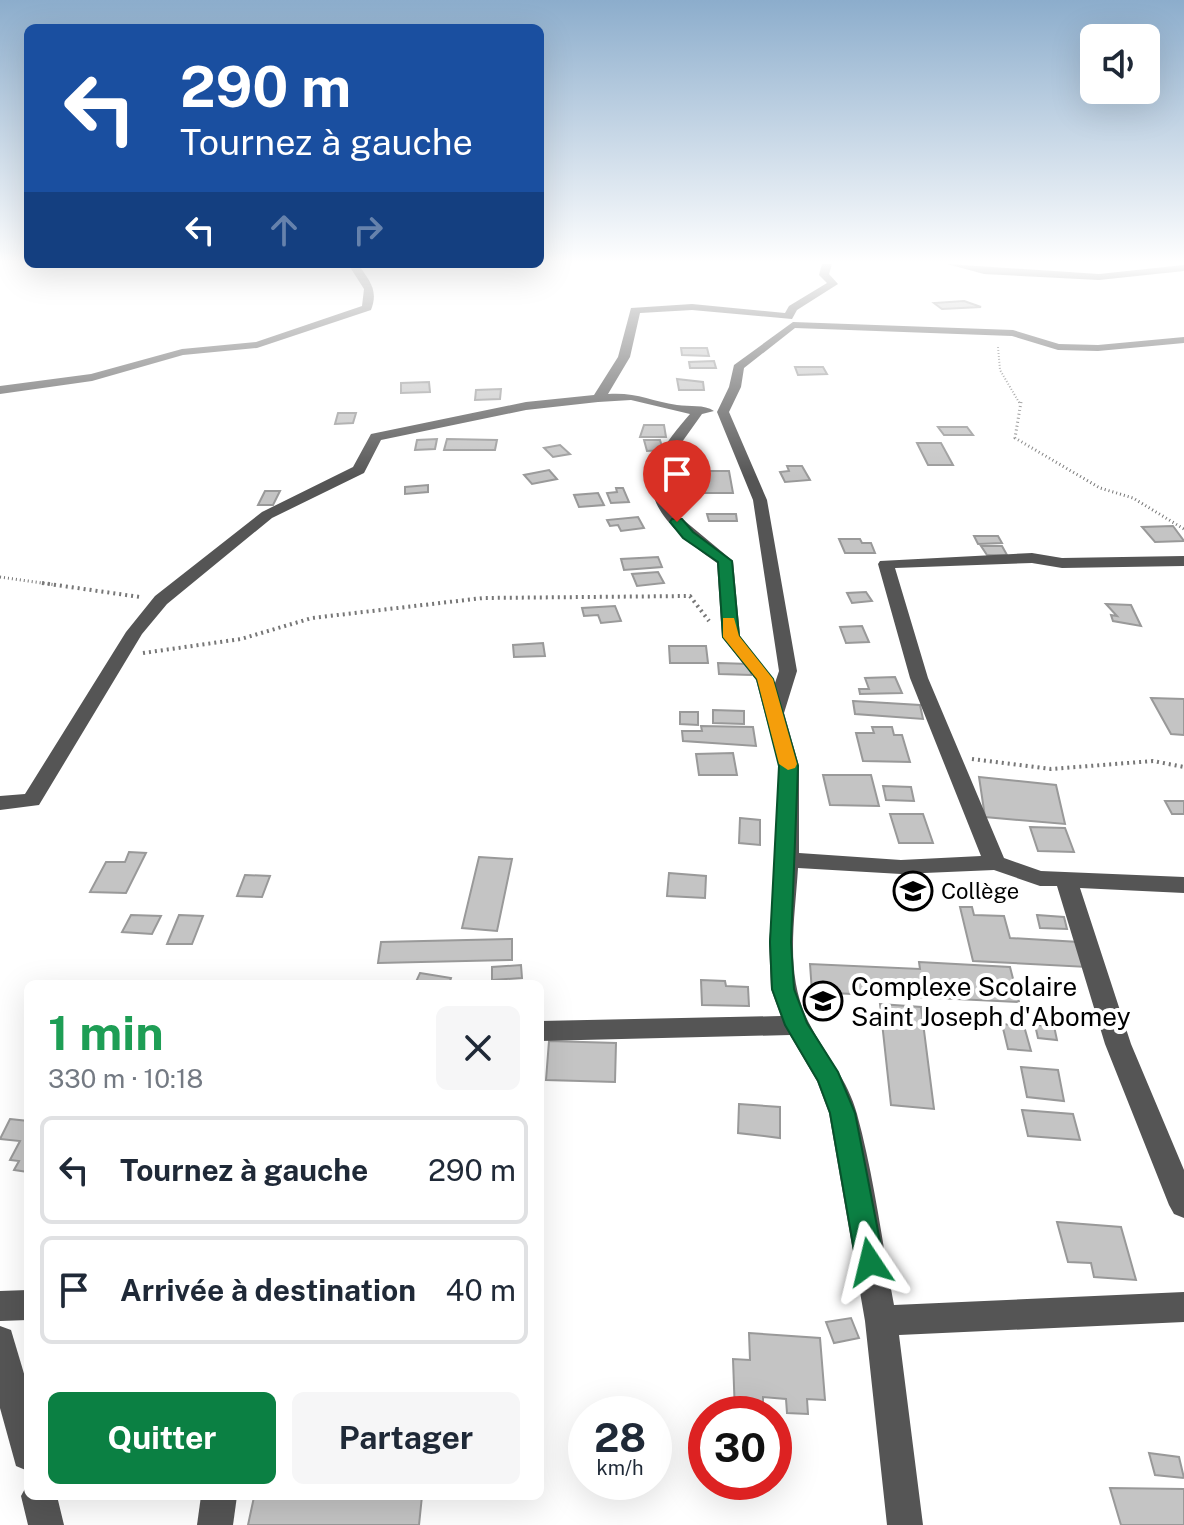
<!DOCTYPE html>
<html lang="fr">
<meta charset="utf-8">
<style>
:root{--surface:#fff;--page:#f6f6f7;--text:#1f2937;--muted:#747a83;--line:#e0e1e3;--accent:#0b8043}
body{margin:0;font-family:"Public Sans",sans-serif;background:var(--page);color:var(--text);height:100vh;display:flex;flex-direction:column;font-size:30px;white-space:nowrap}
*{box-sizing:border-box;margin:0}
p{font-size:26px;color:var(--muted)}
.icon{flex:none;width:44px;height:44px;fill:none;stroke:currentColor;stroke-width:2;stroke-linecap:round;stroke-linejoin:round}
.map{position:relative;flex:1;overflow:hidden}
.sheet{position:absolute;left:24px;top:980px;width:520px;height:520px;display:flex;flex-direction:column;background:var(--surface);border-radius:12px;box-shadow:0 8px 32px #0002}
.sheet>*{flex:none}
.top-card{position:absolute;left:24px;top:24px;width:520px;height:244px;border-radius:12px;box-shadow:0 8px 32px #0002;background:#1a4fa0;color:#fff;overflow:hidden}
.tools{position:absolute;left:1080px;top:24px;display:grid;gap:16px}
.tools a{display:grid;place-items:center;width:80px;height:80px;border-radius:12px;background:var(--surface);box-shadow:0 8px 32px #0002;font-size:40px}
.speed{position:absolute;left:568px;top:1396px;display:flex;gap:16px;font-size:40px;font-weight:700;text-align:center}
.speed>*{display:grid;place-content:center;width:104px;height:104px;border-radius:50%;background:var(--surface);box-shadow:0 8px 32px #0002;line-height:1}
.speed small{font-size:20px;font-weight:400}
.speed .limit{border:12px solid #d22;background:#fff;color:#111}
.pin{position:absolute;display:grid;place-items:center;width:68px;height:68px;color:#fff;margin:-82px -34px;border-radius:50% 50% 50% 0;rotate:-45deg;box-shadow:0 0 8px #0007}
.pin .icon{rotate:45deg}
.me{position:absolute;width:88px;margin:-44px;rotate:350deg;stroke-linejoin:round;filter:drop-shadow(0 0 6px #0008)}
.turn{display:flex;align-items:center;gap:28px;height:168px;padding:0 24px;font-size:36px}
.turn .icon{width:104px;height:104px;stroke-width:2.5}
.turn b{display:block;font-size:56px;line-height:68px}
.lanes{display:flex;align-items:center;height:76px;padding:0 24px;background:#0003;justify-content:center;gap:40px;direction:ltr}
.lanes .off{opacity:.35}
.round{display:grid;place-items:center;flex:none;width:84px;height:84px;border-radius:12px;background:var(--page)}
.overview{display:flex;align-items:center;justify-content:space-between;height:136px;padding:0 24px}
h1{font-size:48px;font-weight:700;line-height:60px;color:#1e9e55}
.button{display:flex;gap:16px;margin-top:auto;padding:16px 24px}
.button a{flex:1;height:92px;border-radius:12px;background:var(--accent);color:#fff;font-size:32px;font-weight:700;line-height:92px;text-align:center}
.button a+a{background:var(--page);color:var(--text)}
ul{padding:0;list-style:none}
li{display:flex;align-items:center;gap:24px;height:108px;margin:0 16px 12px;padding:0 8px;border:4px solid var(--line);border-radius:12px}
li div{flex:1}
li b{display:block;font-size:30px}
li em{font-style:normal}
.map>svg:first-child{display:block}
</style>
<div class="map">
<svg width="1184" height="1525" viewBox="0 0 1184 1525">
<rect width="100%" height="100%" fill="#fff"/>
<g fill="#c4c4c4" stroke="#999" stroke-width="2">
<path d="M964 301 981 307 942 309 934 303Z"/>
<path d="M681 348H707L709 356 682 355Z"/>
<path d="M714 361 716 368H690L689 362Z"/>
<path d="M795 367H823L827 374 798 375Z"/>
<path d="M677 379 703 382 704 390H679Z"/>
<path d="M429 382 430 392 401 393V383Z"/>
<path d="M501 389 500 399 475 400 476 390Z"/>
<path d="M338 413H356L353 423 335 424Z"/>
<path d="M644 425H664L666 437H640Z"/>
<path d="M938 427H967L973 435H944Z"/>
<path d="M437 439 435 449 415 450 417 440Z"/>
<path d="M447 439 497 440 495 450H444Z"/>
<path d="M644 440H660L663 450 647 451Z"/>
<path d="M917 443H941L953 465H928Z"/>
<path d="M560 445 570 454 553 457 544 448Z"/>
<path d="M787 466H802L810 480 785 482 780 472 789 471Z"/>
<path d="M549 470 557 479 532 484 524 475Z"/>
<path d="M699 471H729L733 493H702Z"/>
<path d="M428 485V492L405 494V487Z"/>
<path d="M616 488H623L629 502 611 503 607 493 617 492Z"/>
<path d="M265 491H280L273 505H258Z"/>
<path d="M598 493 604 505 579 507 574 495Z"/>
<path d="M707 514H736L737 521H709Z"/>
<path d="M638 517 644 528 621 531 618 525 610 526 607 520Z"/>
<path d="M1173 526 1184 541 1155 542 1142 527Z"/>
<path d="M974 536H998L1002 543 978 544Z"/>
<path d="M839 539H860L862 543H871L875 553H845Z"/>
<path d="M981 546H1002L1007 555H987Z"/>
<path d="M658 557 662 567 624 570 621 559Z"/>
<path d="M658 572 664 583 637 586 632 574Z"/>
<path d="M866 592 872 601 852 603 847 593Z"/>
<path d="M1106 604 1131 605 1141 626 1113 621 1111 615 1117 616Z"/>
<path d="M615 606 621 621 601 623 598 615 584 616 582 608Z"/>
<path d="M862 626 869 642 846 643 840 627Z"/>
<path d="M543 643 545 656 514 657 513 645Z"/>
<path d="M669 646H706L708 663H670Z"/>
<path d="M718 663 750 664 751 675 719 674Z"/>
<path d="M895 677 902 693 860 694 859 689H869L865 678Z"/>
<path d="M1151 698 1184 699V735L1171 734Z"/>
<path d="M853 701 920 705 923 719 855 714Z"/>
<path d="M713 710 744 711V724L713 723Z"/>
<path d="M680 712H698V725L680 724Z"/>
<path d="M701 726 753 727 756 746 683 741 682 731H702Z"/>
<path d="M872 727H892L894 735H902L910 762 863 761 856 733H874Z"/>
<path d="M733 753 737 775H699L696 754Z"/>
<path d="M823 775H871L879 806 830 805Z"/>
<path d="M979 777 1056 785 1065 824 985 817Z"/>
<path d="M883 786 911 787 914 801 886 800Z"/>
<path d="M1165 801H1184V814H1172Z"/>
<path d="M890 814H923L933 843H899Z"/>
<path d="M740 818 760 820V845L739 843Z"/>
<path d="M1030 827 1065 828 1074 852 1038 851Z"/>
<path d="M129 852 146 853 126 893 90 892 106 862H125Z"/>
<path d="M479 857 512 859 497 931 462 928Z"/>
<path d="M669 873 706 876 705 898 667 896Z"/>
<path d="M245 875 270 876 262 897 237 896Z"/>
<path d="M960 907H972L974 915 1004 916 1010 938 1079 942 1087 967 973 961Z"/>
<path d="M131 915 161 916 152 934 122 932Z"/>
<path d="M179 915 203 916 192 944H167Z"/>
<path d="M1037 915 1064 917 1067 929 1040 928Z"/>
<path d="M512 939V960L378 963 381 942Z"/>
<path d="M919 962 1010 967 1019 1002 812 992 810 964 920 969Z"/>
<path d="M521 965 522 978 492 980V967Z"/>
<path d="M420 973 451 978 449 984H415Z"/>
<path d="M701 980 725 981 726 986 748 987 749 1006 702 1005Z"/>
<path d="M880 1004 921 1007 934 1109 891 1105Z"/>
<path d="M1002 1024 1024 1026 1031 1051 1008 1049Z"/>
<path d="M1035 1025 1054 1026 1057 1040 1038 1038Z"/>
<path d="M549 1041 616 1043 615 1082 546 1080Z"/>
<path d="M1021 1067 1058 1070 1064 1101 1027 1097Z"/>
<path d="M739 1104 780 1107V1138L738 1133Z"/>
<path d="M1022 1110 1073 1114 1080 1140 1028 1136Z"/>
<path d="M10 1119 28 1121V1172L14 1170 19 1161 10 1160 20 1141 0 1139Z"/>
<path d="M1057 1222 1121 1227 1136 1280 1094 1277 1091 1263 1068 1262Z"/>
<path d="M851 1318 859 1338 834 1343 826 1322Z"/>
<path d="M749 1333 820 1338 825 1400 807 1399 808 1414 787 1413 786 1399 763 1397V1414H735L733 1359 750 1360Z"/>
<path d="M1149 1453 1179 1457 1184 1478 1155 1475Z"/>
<path d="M1110 1488 1184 1489V1525H1121Z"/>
<path d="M422 1496 419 1525H248L254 1497Z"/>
</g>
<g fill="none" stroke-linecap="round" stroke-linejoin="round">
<path stroke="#777" stroke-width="2" stroke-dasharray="1 2" stroke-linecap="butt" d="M998 347 1000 370 1020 404"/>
<g stroke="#777" stroke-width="3" stroke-dasharray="1 3" stroke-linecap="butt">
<path d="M1021 402 1015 438 1100 488 1133 498 1184 529"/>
<path d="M0 577 56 585"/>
</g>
<g stroke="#777" stroke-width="4" stroke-dasharray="2 4" stroke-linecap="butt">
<path d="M42 583 140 597"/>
<path d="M143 653 241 639 312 618 483 598 690 596 709 621"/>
<path d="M972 759 1051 769 1153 761 1184 767"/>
</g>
<g fill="#555" fill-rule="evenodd">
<path d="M348 264H358C369 280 379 290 371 310L257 348 183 355 92 381 0 394V386L91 374 182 349 256 342 362 306 364 289Z"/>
<path d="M822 264H832L829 274 838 284 797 310 792 319 692 310 640 313 630 357 608 394C636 392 651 401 677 405 690 407 704 404 714 411L702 414 672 456 665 479 667 494 680 517 733 561 740 636 775 683 779 671 753 500 717 412 729 387 734 365 793 322 1013 330 1059 344 1098 345 1184 337V343L1098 351 1058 350 1012 336 795 328 744 368 741 387 729 412 767 500 797 671 784 713 799 766V853L901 860 981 856 910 678 878 564 880 561 1032 553 1062 558 1184 556V566L1062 568 1032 563 895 568 928 678 1004 858 1041 871 1184 877V893L1080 888 1131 1044 1184 1170V1218L1174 1214 1169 1205 1105 1044 1057 886H1040L994 870 901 874 798 868C795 920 784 975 809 1023 825 1054 848 1080 857 1114 874 1176 882 1242 894 1305L1184 1292V1322L899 1335 923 1525H887L865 1321 829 1113 817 1081 790 1035 540 1041V1021L781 1016 771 989 769 942 777 860 779 766 756 680 722 637 717 563C685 540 635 505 657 460 665 443 678 428 690 414L631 400 598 402 526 410 381 440 364 473 272 518 167 604 142 634 39 805 0 810V796L25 794 126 632 155 596 262 512 353 467 371 434 526 402 594 395 618 357 631 308 692 304 785 313 789 306 827 283 819 275Z"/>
<path d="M947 264 1099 274 1184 265V271L1099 280 984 274Z"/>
<path d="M28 1290V1320L0 1321V1291Z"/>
<path d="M0 1326 11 1330 28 1387V1471L16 1466 0 1408Z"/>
<path d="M28 1483V1496H57L64 1525H28L21 1496Z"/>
<path d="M201 1496H237L233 1525H197Z"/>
</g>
</g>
<linearGradient id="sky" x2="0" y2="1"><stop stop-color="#8cadcc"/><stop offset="0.55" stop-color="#fff"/><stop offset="1" stop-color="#fff" stop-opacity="0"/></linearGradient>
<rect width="1184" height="477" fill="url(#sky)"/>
<path fill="#0b8043" stroke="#07532c" stroke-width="2" d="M672 519H682L693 532 732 561 739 636 773 679 798 766 791 942 794 989 807 1023 838 1072 855 1113 884 1262 880 1271 870 1274 860 1271 856 1262 830 1113 818 1081 785 1025 772 989 770 942 779 766 757 679 723 637 718 562 683 538 670 522Z"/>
<path fill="#f59e0b" d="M723 618H734L739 636 773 679 797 764 795 768 788 770 779 764 757 679 723 637Z"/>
<defs>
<symbol id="school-ring" viewBox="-11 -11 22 22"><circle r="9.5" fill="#fff" stroke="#000" stroke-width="1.5"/><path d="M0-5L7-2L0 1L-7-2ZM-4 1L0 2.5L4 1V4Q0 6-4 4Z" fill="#000"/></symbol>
</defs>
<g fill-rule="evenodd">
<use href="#school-ring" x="891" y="869" width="44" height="44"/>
<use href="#school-ring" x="801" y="979" width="44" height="44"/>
</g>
<g text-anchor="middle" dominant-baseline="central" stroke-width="8" stroke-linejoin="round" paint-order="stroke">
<g font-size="22" fill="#000" stroke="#fff" text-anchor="start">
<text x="941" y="891">Collège</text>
</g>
<g font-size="26" fill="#000" stroke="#fff" text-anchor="start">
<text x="851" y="986">Complexe Scolaire<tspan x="851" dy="30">Saint Joseph d'Abomey</tspan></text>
</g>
</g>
</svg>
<div class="tools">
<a><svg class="icon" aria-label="sound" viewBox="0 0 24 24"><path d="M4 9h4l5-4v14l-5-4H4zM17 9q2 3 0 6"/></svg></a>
</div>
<div class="speed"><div>28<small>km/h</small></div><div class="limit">30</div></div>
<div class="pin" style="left:677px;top:522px;background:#d93025"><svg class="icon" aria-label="arrive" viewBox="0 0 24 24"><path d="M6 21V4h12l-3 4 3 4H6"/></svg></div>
<svg class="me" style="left:870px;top:1262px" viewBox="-20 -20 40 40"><path d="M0-17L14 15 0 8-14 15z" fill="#0b8043" stroke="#fff" stroke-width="4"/></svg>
<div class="top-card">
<div class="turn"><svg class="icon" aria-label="left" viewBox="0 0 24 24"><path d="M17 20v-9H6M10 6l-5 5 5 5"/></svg><div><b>290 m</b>Tournez à gauche</div></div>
<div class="lanes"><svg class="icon" aria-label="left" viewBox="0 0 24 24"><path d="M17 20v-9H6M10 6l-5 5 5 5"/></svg><svg class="icon off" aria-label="ahead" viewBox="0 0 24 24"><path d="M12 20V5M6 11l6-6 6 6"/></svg><svg class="icon off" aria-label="right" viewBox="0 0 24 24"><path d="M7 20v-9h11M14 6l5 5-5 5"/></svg></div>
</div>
<section class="sheet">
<div class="overview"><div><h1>1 min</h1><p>330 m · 10:18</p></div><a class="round"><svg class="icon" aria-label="close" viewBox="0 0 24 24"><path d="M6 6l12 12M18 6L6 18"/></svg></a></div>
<ul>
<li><svg class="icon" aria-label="left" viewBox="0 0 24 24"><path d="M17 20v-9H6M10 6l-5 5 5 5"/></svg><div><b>Tournez à gauche</b></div><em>290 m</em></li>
<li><svg class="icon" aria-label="arrive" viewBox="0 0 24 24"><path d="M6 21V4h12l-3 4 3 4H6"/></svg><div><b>Arrivée à destination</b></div><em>40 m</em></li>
</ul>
<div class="button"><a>Quitter</a><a>Partager</a></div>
</section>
</div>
